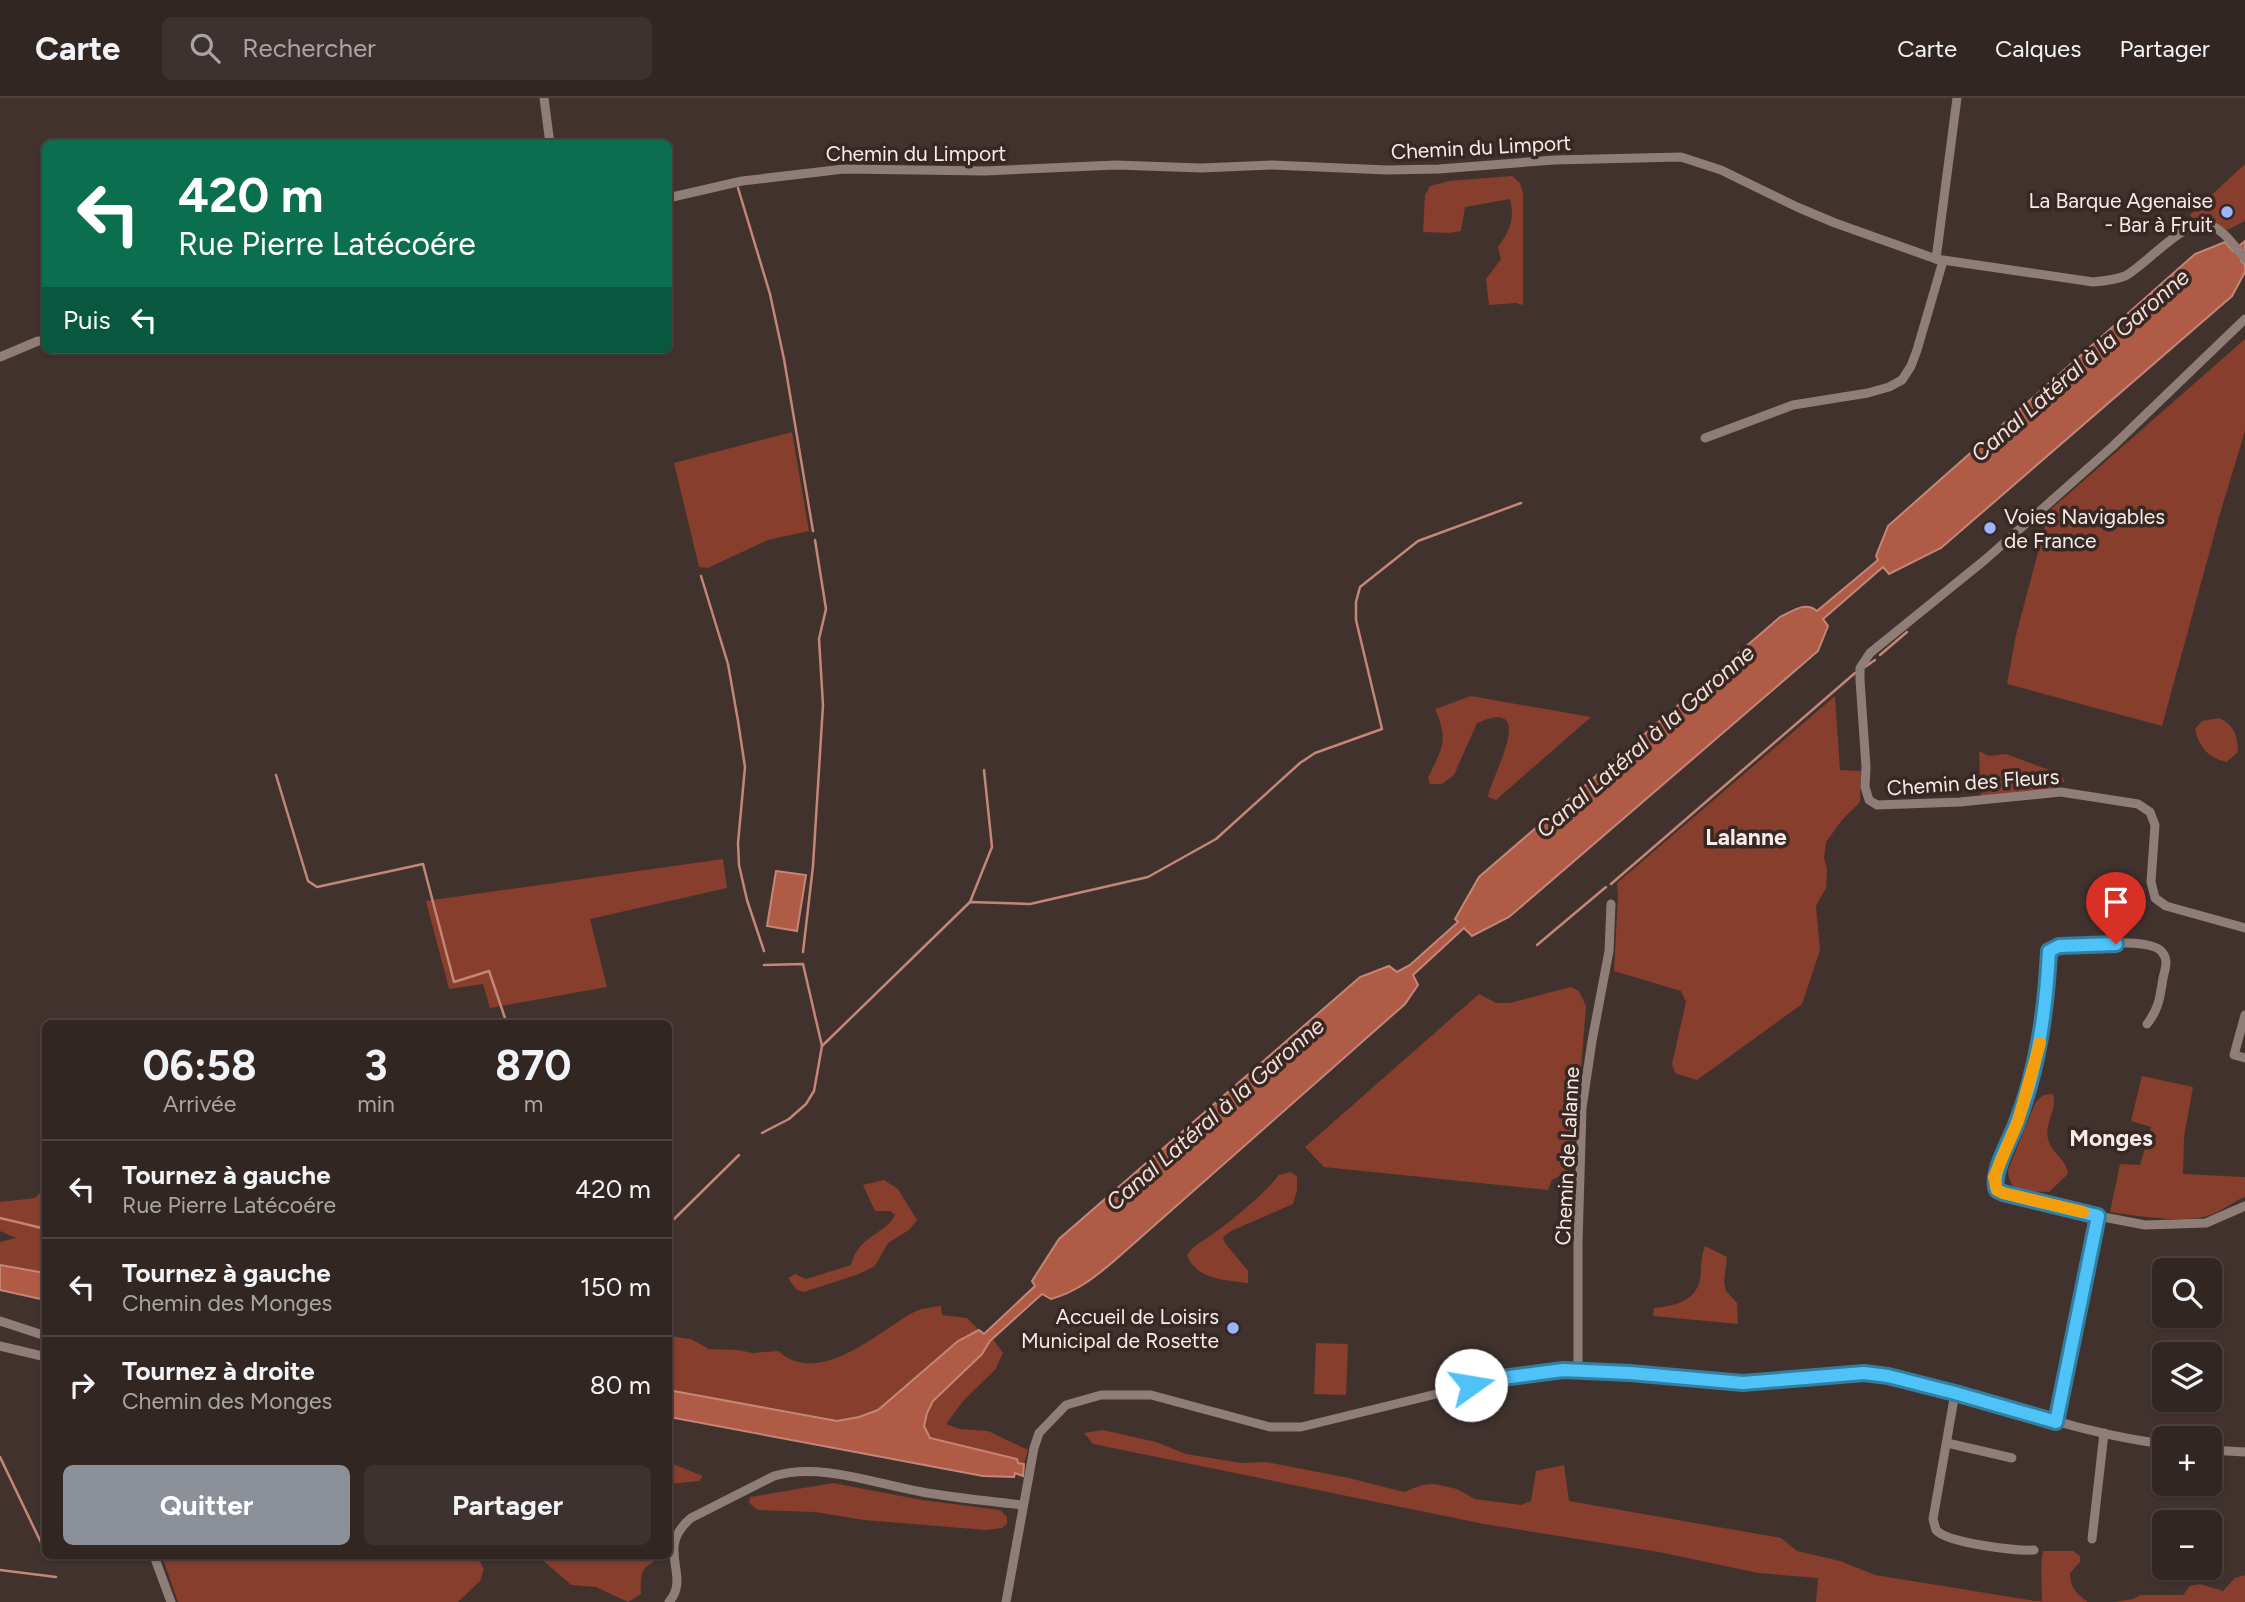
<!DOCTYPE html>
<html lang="fr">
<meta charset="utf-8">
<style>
:root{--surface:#312622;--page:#3d322f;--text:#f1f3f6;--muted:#a8a5a5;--line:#4c4340;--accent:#8c9099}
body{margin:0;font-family:Figtree,sans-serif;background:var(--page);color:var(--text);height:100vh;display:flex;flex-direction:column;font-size:26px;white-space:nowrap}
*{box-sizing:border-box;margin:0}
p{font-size:23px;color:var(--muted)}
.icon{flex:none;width:38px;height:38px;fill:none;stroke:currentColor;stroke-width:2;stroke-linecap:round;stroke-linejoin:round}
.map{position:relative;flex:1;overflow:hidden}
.details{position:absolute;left:42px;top:922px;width:630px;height:539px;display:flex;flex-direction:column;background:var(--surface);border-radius:10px;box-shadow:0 2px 5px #0004,0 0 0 2px var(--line)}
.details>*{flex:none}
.top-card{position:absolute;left:42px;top:42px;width:630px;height:214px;border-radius:10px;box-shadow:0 2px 5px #0004,0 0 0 2px var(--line);background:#0b6e4f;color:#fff;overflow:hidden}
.controls{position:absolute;left:2152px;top:1160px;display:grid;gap:14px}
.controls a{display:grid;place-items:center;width:70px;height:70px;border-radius:10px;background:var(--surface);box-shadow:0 2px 5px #0004,0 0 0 2px var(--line);font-size:35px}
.pin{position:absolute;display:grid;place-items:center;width:60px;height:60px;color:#fff;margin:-72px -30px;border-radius:50% 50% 50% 0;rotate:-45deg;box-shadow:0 0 7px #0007}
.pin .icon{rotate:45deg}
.me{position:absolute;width:77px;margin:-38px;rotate:77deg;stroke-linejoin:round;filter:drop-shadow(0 0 5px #0008)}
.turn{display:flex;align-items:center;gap:24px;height:147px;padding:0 21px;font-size:32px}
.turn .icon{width:91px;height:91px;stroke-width:2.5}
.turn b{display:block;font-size:49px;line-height:60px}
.then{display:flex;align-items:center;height:66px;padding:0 21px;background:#0003;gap:14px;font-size:26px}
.eta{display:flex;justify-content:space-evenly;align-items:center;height:119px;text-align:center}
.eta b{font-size:42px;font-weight:700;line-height:49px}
.action{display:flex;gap:14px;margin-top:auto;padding:14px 21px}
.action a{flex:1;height:80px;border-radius:10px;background:var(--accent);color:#fff;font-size:28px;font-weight:700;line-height:80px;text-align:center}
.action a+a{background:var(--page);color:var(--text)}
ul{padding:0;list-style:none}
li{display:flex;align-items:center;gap:21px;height:98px;padding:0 21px;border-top:2px solid var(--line)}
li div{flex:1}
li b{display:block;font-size:26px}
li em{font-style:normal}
header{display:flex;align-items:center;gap:42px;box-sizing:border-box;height:98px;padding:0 35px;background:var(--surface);border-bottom:2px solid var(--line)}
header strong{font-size:33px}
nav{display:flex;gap:38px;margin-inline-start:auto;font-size:24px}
.search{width:490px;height:63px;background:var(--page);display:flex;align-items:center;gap:18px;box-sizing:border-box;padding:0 24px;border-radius:10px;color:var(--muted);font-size:26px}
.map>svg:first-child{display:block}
</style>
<header>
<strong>Carte</strong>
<div class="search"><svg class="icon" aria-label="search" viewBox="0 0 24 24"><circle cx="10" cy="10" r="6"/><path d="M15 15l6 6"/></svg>Rechercher</div>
<nav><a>Carte</a><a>Calques</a><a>Partager</a></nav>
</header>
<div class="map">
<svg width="2245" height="1504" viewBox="0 0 2245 1504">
<rect width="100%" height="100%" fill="#41322e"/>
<g fill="#873e2c">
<path d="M2245 66V123L2227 132 2211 123 2196 124 2190 117Z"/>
<path d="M1512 78 1520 85 1523 95V207L1516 205 1489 207 1486 181 1501 161 1498 149C1510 133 1515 120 1510 101L1465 109 1461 133 1449 135 1423 134 1425 97 1430 88 1449 83Z"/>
<path d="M2245 241V333L2219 419 2162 628 2007 586 2016 537 2049 413Z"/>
<path d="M792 334 809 433 768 442 708 470 699 469 674 365Z"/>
<path d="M1471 598 1591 619 1496 702 1488 699C1491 678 1540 597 1477 625L1454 677 1442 686H1430L1428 680C1442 650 1449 643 1435 611Z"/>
<path d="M1835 598 1840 672 1861 673 1860 704 1842 722 1826 744 1824 760 1827 771 1826 790 1816 808 1820 852 1802 906 1697 982 1675 975 1672 966 1686 904 1681 893 1614 873 1618 798 1617 785Z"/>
<path d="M2219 620C2235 628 2237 637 2238 654L2227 664C2208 660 2199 649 2195 631L2202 623Z"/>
<path d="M1979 653 1989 658 2006 656 2060 676 2065 683 2053 691 1981 699Z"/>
<path d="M723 761 727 790 590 821 607 889 490 910 483 886 449 891 426 803Z"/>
<path d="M1571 889 1579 893 1586 908 1573 1071 1552 1082 1548 1092 1324 1069 1305 1049 1479 896 1496 905H1510Z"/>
<path d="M2142 978 2193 989 2184 1039 2183 1076 2245 1079V1099C2233 1103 2223 1113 2210 1117 2183 1126 2139 1118 2110 1114L2120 1066 2140 1067 2151 1029 2131 1023Z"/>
<path d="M2053 996C2058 1011 2044 1025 2048 1041 2051 1055 2067 1061 2068 1076L2049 1094C2029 1093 2009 1098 2008 1072L2035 1005 2043 997Z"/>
<path d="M1291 1074 1297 1078V1092L1293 1106 1231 1133 1223 1139 1225 1145 1248 1173V1185C1225 1182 1196 1182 1187 1157 1195 1145 1206 1142 1217 1133 1239 1116 1262 1098 1279 1077Z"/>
<path d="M884 1082 898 1091 917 1122 909 1132 888 1145 875 1168 859 1176 804 1194 797 1192 788 1180 795 1176 806 1181 851 1167C858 1137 885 1137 895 1117L890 1113H875L863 1087Z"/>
<path d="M45 1090V1175L0 1167V1144L16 1140 0 1133V1104L35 1100Z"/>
<path d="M1705 1148 1727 1159 1724 1184 1726 1193 1737 1205 1738 1226 1653 1218 1654 1210C1673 1208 1695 1204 1700 1182 1702 1169 1700 1160 1705 1148Z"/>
<path d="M941 1208 942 1217 967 1220 979 1232 958 1243 878 1312 859 1319 837 1323 669 1292 668 1238 691 1241 709 1251 738 1252 753 1255 778 1253C820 1290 877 1234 914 1214 922 1210 932 1209 941 1208Z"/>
<path d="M992 1240 1003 1255 995 1272 964 1302 946 1326 960 1331 988 1333 1028 1352 1024 1366 930 1340C907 1313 964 1275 980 1258 985 1253 988 1246 992 1240Z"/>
<path d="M1316 1245 1348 1246 1346 1297 1314 1296Z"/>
<path d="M1103 1332 1156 1344 1186 1356 1241 1365 1266 1364 1349 1380 1404 1394 1422 1387 1434 1386 1457 1391 1475 1401 1521 1407 1531 1403 1536 1373 1564 1367 1569 1403 1781 1440 1797 1453 1840 1463 1875 1477 2035 1503H2042C2042 1486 2040 1469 2043 1453H2073L2080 1458V1464L2070 1475C2070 1489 2076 1496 2088 1504H1816L1818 1480 1758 1475 1659 1454 1484 1426 1093 1346 1084 1335Z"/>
<path d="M669 1351 674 1355 670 1362 675 1367 703 1378 699 1383 669 1386Z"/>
<path d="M833 1385 922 1402 1000 1412 1007 1419V1426L1002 1430 986 1432 864 1422 815 1414 758 1412 749 1405 750 1399Z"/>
<path d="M162 1458H476L484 1471 480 1483 458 1504H178Z"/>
<path d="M538 1458H663C642 1471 640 1469 641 1496L628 1504 596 1489 571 1487Z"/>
<path d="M2245 1477V1504H2114L2133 1501 2141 1497H2183L2190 1488 2200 1486 2223 1493 2235 1480Z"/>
</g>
<g fill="#af5b46" stroke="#c48677" stroke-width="2">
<path d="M2245 143V156L2241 163 2245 167V174L2232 198 1941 450 1889 476 1883 469 1830 515 1823 521 1828 528 1818 553 1509 819 1472 838 1464 830 1413 877 1418 887 1405 906 1114 1163C1094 1180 1076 1194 1051 1201L1042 1196 990 1243 982 1256 933 1303 927 1315 924 1328 930 1340 1017 1361 1018 1365 1024 1366 1023 1378 1015 1375 1014 1379 983 1378 669 1319 668 1292 837 1323 859 1319 878 1312 958 1243 979 1232 984 1236 1035 1188 1032 1183 1059 1141 1360 879 1389 868 1397 874 1410 867 1458 824 1455 821 1479 779 1780 519C1793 513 1805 503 1817 513L1878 462 1876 458 1888 428 2195 156 2225 144 2233 153Z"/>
<path d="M776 773 806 777 797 833 767 828Z"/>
<path d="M0 1167 45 1175V1202L0 1192Z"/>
</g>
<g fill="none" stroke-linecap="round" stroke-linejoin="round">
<g stroke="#c48677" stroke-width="2.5">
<path d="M738 90 770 196 784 261 813 433"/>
<path d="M701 478 728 566 738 623 745 669 738 745 739 767 747 802 764 853"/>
<path d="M1880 557 1907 534"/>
<path d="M1865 569 1875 562"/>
<path d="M276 677 308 783 317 789 423 766 454 884 489 873 507 926"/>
<path d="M1611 786 1855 575"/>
<path d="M970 804 992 749 984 672"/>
<path d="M1537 847 1606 789"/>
<path d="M803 854 813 768 823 607 819 541 826 511 815 442"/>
<path d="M764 867 803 866 822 948"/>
<path d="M762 1035 789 1021 806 1006 814 993 822 948 970 804 1030 806 1148 779 1216 741 1300 665 1315 655 1382 631 1356 522V504L1360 489 1418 443 1521 405"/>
<path d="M0 1120 46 1131"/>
<path d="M668 1127 739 1057"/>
<path d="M0 1359 46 1455"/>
<path d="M47 1458 48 1460 113 1458"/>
<path d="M0 1472 56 1479"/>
</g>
<g stroke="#8f7d78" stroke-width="9">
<path d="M544 0 550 46"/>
<path d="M668 100 742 83 844 71 985 73 1116 67 1201 70 1272 67 1387 72 1439 71 1554 62 1681 59 1721 72 1797 109 1835 125 1936 161 2093 184C2104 183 2115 182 2125 178 2145 168 2188 117 2210 127 2225 133 2235 149 2245 161"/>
<path d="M1936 161 1957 0"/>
<path d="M2245 221 2113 348 1986 461 1870 555 1860 570V582L1866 669 1865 689 1869 702 1877 707 1960 704 2061 694 2138 706 2150 714 2155 727 2151 784 2155 800 2166 808 2245 830"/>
<path d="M0 259 38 243H46"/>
<path d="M1705 340 1793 307 1868 295 1889 289 1902 282 1911 268 1917 252 1943 163"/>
<path d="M2245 917 2234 957 2245 960"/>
<path d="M2147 926C2159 911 2160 899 2163 880 2165 871 2169 862 2162 854 2150 838 2079 848 2059 848L2050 853C2045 913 2038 970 2016 1027 2010 1043 1990 1077 1997 1092L2098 1118 2145 1127 2206 1125 2245 1108"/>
<path d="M0 1223 46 1238"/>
<path d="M0 1248 46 1259"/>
<path d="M1578 1272V1144L1582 1010 1592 943 1609 853 1611 806"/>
<path d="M1955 1295 1933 1421 1936 1432C1947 1445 2015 1453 2034 1452"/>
<path d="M2056 1324 2098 1118"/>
<path d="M1947 1345 2012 1360"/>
<path d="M2210 1352 2245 1354"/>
<path d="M2092 1441 2104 1335"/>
<path d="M154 1458 171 1504"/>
<path d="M669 1504C692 1477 654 1451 691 1420L774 1378C819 1364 876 1386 922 1394 955 1400 989 1403 1023 1407"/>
<path d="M1006 1504 1034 1350 1039 1335 1066 1307 1101 1297H1151L1270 1329H1301L1502 1280C1546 1273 1589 1271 1634 1275 1670 1279 1708 1286 1744 1285 1791 1283 1841 1270 1887 1278 1981 1295 2069 1335 2165 1346"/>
</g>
</g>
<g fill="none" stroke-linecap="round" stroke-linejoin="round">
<defs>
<path id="route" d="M1471 1287 1502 1280 1563 1272 1630 1275 1743 1285 1864 1275 1888 1278 1955 1295 2056 1324 2098 1118 2003 1095 1997 1092C1990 1077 2010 1043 2016 1027 2038 971 2046 913 2049 853L2059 848 2116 846"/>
</defs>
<use href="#route" stroke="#337fa1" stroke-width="18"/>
<use href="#route" stroke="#4fc3f7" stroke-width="12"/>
<path stroke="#f59e0b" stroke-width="12" d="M2040 945 2018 1023 1994 1079 1997 1092 2003 1095 2083 1114"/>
</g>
<g fill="#9fb3fd" stroke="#372824" stroke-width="2.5">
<circle cx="2227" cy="114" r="7"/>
<circle cx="1990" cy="430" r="7"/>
<circle cx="1233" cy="1230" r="7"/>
</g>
<g text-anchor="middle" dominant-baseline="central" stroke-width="7" stroke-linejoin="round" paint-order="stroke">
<g font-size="21" fill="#f5ebe8" stroke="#372824">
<text transform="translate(1481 49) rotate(-3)">Chemin du Limport</text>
<text x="916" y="55">Chemin du Limport</text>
<text transform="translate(1973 684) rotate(-4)">Chemin des Fleurs</text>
<text transform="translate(1567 1058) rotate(-87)">Chemin de Lalanne</text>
</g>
<g font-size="21" fill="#f5ebe8" stroke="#372824" text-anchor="end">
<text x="2213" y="102">La Barque Agenaise<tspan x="2213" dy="24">- Bar à Fruit</tspan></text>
<text x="2004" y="418" text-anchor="start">Voies Navigables<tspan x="2004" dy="24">de France</tspan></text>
<text x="1219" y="1218">Accueil de Loisirs<tspan x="1219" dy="24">Municipal de Rosette</tspan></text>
</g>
<g font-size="23" font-style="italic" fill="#f5ddd6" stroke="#372824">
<text transform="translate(2080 267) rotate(-41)">Canal Latéral à la Garonne</text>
<text transform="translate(1645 643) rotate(-41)">Canal Latéral à la Garonne</text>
<text transform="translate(1215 1016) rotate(-41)">Canal Latéral à la Garonne</text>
</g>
<g font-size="23" font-weight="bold" fill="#f5ebe8" stroke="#372824">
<text x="1746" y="739">Lalanne</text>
<text x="2111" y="1040">Monges</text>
</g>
</g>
</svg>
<div class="controls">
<a><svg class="icon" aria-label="search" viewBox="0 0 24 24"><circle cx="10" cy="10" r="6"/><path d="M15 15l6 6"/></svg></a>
<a><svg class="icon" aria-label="layers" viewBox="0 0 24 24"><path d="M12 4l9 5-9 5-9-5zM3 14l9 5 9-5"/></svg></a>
<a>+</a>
<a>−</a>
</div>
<div class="pin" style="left:2116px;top:846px;background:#d93025"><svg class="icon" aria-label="arrive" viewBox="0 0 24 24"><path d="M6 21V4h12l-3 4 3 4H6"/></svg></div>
<svg class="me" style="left:1471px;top:1287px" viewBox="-20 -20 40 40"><circle r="19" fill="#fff"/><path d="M0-13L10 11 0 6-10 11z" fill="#4fc3f7"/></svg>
<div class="top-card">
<div class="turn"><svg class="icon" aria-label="left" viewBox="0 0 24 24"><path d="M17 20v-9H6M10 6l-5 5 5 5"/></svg><div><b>420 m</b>Rue Pierre Latécoére</div></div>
<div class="then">Puis<svg class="icon" aria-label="left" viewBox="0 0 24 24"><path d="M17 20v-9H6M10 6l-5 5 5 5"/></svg></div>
</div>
<section class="details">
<div class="eta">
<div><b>06:58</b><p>Arrivée</p></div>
<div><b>3</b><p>min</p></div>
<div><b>870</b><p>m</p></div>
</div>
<ul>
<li><svg class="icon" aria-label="left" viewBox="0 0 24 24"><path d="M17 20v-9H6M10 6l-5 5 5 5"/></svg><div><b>Tournez à gauche</b><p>Rue Pierre Latécoére</p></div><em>420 m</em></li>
<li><svg class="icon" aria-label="left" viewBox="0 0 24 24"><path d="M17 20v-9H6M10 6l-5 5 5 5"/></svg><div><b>Tournez à gauche</b><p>Chemin des Monges</p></div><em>150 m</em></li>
<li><svg class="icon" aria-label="right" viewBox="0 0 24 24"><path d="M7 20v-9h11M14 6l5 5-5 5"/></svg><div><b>Tournez à droite</b><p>Chemin des Monges</p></div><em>80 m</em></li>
</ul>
<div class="action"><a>Quitter</a><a>Partager</a></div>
</section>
</div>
